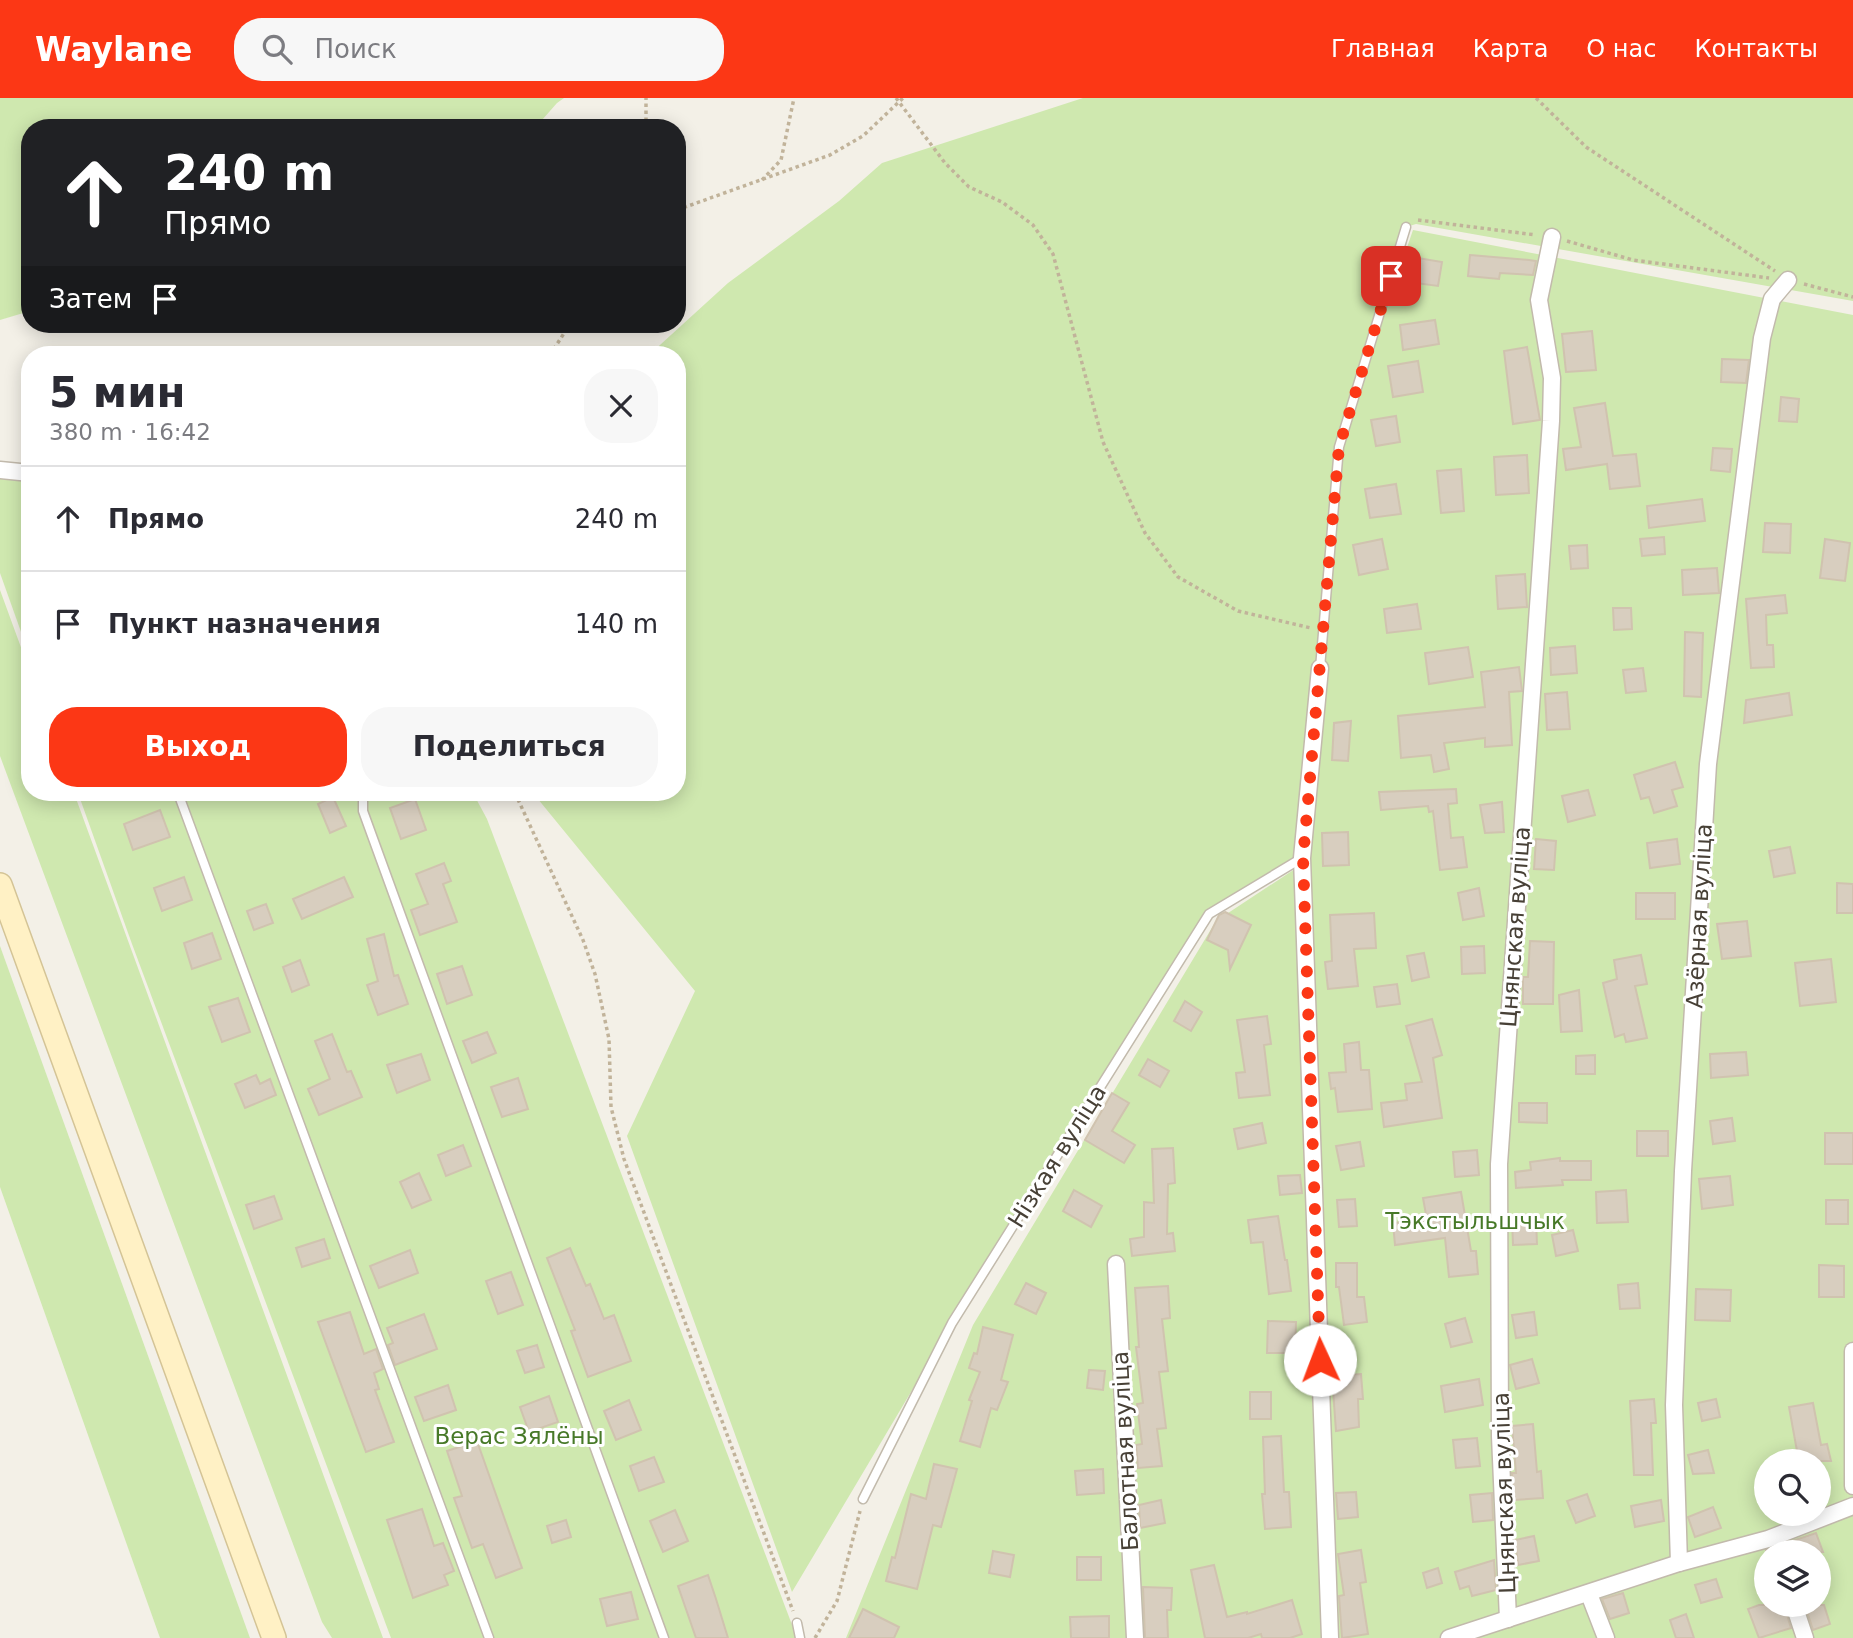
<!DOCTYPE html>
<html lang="ru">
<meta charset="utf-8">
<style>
:root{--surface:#fff;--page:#f7f7f7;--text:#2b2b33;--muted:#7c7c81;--line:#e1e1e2;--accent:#fc3715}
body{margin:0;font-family:"DejaVu Sans",sans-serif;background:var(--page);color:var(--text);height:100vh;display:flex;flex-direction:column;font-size:26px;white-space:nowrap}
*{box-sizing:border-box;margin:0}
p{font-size:23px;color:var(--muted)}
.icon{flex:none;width:38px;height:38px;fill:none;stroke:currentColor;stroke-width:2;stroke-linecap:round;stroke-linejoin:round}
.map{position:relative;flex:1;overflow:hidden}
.side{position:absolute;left:21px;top:248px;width:665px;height:455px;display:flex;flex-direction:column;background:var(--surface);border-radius:28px;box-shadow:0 4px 18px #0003}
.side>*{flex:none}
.top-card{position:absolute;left:21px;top:21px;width:665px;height:214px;border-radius:28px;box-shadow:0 4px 18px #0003;background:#202124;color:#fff;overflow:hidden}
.controls{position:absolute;left:1754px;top:1351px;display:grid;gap:14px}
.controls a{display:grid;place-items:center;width:77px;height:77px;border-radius:50%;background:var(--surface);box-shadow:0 4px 18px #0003;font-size:35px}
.pin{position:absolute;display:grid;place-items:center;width:60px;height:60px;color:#fff;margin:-30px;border-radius:14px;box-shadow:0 4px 10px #0006}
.me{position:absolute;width:77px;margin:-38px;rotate:358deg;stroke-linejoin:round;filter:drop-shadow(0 0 5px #0008)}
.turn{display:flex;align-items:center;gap:24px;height:147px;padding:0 28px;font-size:32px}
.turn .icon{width:91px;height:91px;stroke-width:2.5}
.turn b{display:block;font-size:49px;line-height:60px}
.then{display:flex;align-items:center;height:66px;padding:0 28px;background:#0003;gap:14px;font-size:26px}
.round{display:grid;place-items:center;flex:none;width:74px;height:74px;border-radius:28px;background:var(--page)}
.summary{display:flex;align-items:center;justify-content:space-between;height:119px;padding:0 28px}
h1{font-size:42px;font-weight:700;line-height:52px}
.button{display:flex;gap:14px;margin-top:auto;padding:14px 28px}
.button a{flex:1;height:80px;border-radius:28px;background:var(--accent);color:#fff;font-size:28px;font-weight:700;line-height:80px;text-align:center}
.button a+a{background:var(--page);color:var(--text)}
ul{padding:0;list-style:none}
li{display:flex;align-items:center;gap:21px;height:105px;padding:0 28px;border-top:2px solid var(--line)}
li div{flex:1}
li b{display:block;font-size:26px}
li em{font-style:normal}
header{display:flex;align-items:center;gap:42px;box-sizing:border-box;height:98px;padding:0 35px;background:var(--accent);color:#fff}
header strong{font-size:33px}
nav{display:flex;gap:38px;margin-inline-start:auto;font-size:24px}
.search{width:490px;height:63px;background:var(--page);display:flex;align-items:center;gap:18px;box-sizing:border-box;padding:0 24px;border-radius:28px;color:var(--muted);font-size:26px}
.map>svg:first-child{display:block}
</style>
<header>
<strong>Waylane</strong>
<div class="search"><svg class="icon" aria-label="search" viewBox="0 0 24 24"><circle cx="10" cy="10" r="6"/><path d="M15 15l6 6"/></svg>Поиск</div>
<nav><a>Главная</a><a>Карта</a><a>О нас</a><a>Контакты</a></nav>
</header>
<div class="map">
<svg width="1853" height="1540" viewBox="0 0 1853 1540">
<rect width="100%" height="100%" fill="#f3f0e7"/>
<g fill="#cfe8af" fill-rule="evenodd">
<path d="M0 0H564L557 5 535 30H30V213L0 222Z"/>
<path d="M1083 0H1853V203L1416 126 1406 129 1349 319 1413 132 1853 217V1540H846L973 1227 1216 823 1310 761 1303 760 1209 816 952 1225 792 1494 627 1038 695 893 533 695H677V257H649L728 185 839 103 882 65ZM1766 1363H1818V1416H1766ZM1766 1454H1818V1507H1766Z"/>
<path d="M0 372 30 376V559L0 475Z"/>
<path d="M0 492 30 574V695H74L383 1540H332L322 1524 0 658Z"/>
<path d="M78 695H473L487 721 797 1540H391L132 846Z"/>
<path d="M0 848 250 1540H160L0 1089Z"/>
</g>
<g fill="#d8cebf" stroke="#d0c3af" stroke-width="2">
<path d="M1470 157 1529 162 1536 163 1533 177 1500 175 1499 181 1468 178Z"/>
<path d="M1412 159 1442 164 1438 188 1408 184Z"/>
<path d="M1435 222 1439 246 1403 252 1400 227Z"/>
<path d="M1592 233 1596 272 1566 274 1562 236Z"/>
<path d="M1527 249 1540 322 1513 326 1504 253Z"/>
<path d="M1722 261 1749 262 1746 285 1721 284Z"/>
<path d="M1418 263 1423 294 1393 299 1388 268Z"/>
<path d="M1781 299 1799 301 1797 324 1779 323Z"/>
<path d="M1605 305 1613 358 1636 356 1640 388 1610 391 1607 366 1566 372 1563 351 1581 349 1574 310Z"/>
<path d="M1396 318 1400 344 1376 348 1371 322Z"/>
<path d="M1713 350 1732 351 1730 374 1711 372Z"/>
<path d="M1527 357 1529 395 1496 397 1494 359Z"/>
<path d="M1461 371 1464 413 1441 415 1437 373Z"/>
<path d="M1396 386 1401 416 1370 420 1365 391Z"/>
<path d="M1702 401 1705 423 1649 430 1647 408Z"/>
<path d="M1765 425 1791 426 1790 455 1763 454Z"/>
<path d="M1664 439 1665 456 1642 458 1640 441Z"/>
<path d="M1382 441 1388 471 1359 477 1353 447Z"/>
<path d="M1825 441 1850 445 1845 483 1820 480Z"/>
<path d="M1587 447 1588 470 1571 471 1569 448Z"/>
<path d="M1717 470 1719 495 1683 497 1682 472Z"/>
<path d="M1525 476 1527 509 1498 511 1496 478Z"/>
<path d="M1785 497 1787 515 1766 517 1767 547H1773L1774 569 1751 570 1746 501Z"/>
<path d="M1417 506 1421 531 1387 535 1384 511Z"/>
<path d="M1613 510H1631L1632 531 1614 532Z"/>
<path d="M1685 534 1703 535 1701 599 1684 598Z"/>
<path d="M1575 548 1577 575 1551 577 1550 550Z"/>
<path d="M1468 549 1473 579 1429 586 1425 555Z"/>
<path d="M1519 569 1522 593 1509 594 1512 647 1485 649V640L1444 645 1449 671 1434 674 1431 657 1401 660 1398 618 1485 609 1481 574Z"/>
<path d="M1643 570 1646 593 1626 595 1623 572Z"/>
<path d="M1567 594 1570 631 1547 632 1545 596Z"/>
<path d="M1789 595 1792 617 1744 625 1746 602Z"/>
<path d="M1351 623 1348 663 1332 662 1334 625Z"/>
<path d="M1675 664 1683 689 1672 692 1677 708 1654 715 1649 699 1641 701 1634 677Z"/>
<path d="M1456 691 1457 705 1448 706 1451 740 1463 739 1467 769 1440 772 1433 713 1429 714 1428 708 1381 712 1379 694Z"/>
<path d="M1588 692 1595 717 1568 724 1562 698Z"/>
<path d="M333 699 346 728 330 735 318 706Z"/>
<path d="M415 701 426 732 401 741 390 710Z"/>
<path d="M1502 704 1504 734 1485 735 1480 707Z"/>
<path d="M160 712 170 739 133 752 124 726Z"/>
<path d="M1348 734 1349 767 1323 768 1322 735Z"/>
<path d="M1536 741 1556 743 1554 772 1534 771Z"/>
<path d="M1677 741 1680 766 1650 770 1647 745Z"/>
<path d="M1790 749 1795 775 1774 779 1769 753Z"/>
<path d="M444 765 451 783 443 786 457 824 420 837 411 812 428 806 416 776Z"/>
<path d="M184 779 192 802 162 813 154 790Z"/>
<path d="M344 779 353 799 302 821 293 801Z"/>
<path d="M1837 785 1853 786V815H1837Z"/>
<path d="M1479 790 1484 818 1463 822 1458 795Z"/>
<rect x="1636" y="795" width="39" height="26"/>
<path d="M266 806 273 825 254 832 247 813Z"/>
<path d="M1225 814 1251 827 1230 871 1228 852 1207 842 1219 817Z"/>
<path d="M1374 815 1376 850 1354 851 1358 888 1328 891 1325 864 1332 863 1330 817Z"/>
<path d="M1747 823 1751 858 1722 861 1717 826Z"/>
<path d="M212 835 221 861 192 871 184 845Z"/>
<path d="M384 836 394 878 398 877 408 906 378 917 367 887 378 883 367 841Z"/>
<path d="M1530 843 1554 844 1553 906H1523V879H1528Z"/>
<path d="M1484 848 1485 875 1462 876 1461 849Z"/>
<path d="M1424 855 1429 879 1412 883 1407 858Z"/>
<path d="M1641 857 1647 886 1635 888 1647 940 1626 944 1624 936 1615 939 1603 885 1617 881 1614 862Z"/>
<path d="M1831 861 1836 904 1800 908 1795 865Z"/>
<path d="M300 862 309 887 292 894 283 869Z"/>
<path d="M462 868 472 897 447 906 437 876Z"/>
<path d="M1397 886 1400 906 1377 909 1374 889Z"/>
<path d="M1579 892 1582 933 1561 934 1559 897Z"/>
<path d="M238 900 250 934 222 944 209 909Z"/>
<path d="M1185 903 1202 914 1191 933 1174 923Z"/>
<path d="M1267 918 1271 946 1264 947 1270 997 1239 1000 1236 975 1245 974 1237 922Z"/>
<path d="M1432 921 1442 957 1433 960 1442 1020 1384 1029 1381 1005 1407 1002 1405 986 1422 984 1406 928Z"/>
<path d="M487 934 496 955 472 965 463 943Z"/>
<path d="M332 936 347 974 351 973 362 999 319 1017 308 991 330 981 315 943Z"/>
<path d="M1359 944 1361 972H1369L1372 1011 1338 1014 1335 990 1331 991 1329 975 1346 974 1344 946Z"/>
<path d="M1746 954 1748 977 1711 980 1710 956Z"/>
<path d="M421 956 430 982 397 995 387 967Z"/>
<path d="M1595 957V976H1576V958Z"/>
<path d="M1148 961 1169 973 1160 989 1139 977Z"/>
<path d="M256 977 260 986 270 981 276 997 245 1010 235 986Z"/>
<path d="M518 980 528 1011 502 1019 491 989Z"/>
<path d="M1112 995 1129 1005 1112 1033 1135 1047 1124 1065 1085 1042Z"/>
<path d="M1519 1005H1547V1025L1519 1024Z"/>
<path d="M1732 1020 1735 1043 1713 1046 1710 1023Z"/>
<path d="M1262 1025 1266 1045 1238 1051 1234 1031Z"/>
<rect x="1637" y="1033" width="31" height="25"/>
<rect x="1825" y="1035" width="28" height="31"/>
<path d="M1360 1044 1364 1068 1341 1072 1336 1048Z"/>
<path d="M463 1047 471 1068 446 1078 438 1057Z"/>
<path d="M1173 1050 1175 1085 1168 1086 1167 1136 1173 1135 1175 1153 1132 1158 1130 1141 1144 1139V1104L1154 1105 1152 1051Z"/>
<path d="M1477 1052 1479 1077 1455 1079 1453 1054Z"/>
<path d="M1560 1060V1063H1591V1082H1562L1563 1087 1516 1090 1515 1074 1531 1072 1530 1064Z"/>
<path d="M419 1075 431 1102 412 1110 400 1084Z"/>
<path d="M1300 1077 1302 1095 1280 1097 1278 1078Z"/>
<path d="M1730 1078 1733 1107 1702 1111 1699 1081Z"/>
<path d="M1074 1092 1102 1108 1091 1129 1063 1113Z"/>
<path d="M1626 1092 1628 1124 1597 1125 1596 1094Z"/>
<path d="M1461 1094 1471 1153H1476L1478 1176 1449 1179 1445 1140 1395 1147 1393 1125 1427 1122 1423 1100Z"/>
<path d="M274 1098 282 1121 254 1131 246 1107Z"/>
<path d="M1355 1101 1357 1128 1339 1129 1337 1102Z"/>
<rect x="1826" y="1102" width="22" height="24"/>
<path d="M1278 1118 1285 1162H1287L1291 1193 1269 1196 1263 1144 1251 1145 1248 1122Z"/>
<path d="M1536 1121 1537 1146 1513 1147 1512 1122Z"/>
<path d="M1573 1132 1578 1153 1556 1158 1552 1137Z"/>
<path d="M324 1141 330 1160 302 1169 296 1150Z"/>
<path d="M570 1150 586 1188 590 1186 604 1221 614 1217 631 1263 588 1279 571 1233 575 1232 547 1160Z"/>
<path d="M410 1152 418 1175 379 1190 370 1168Z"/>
<path d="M1336 1165H1357V1199H1364L1367 1224 1344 1227 1339 1189H1336Z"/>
<path d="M1819 1167 1844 1168V1199H1819Z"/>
<path d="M511 1174 523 1207 498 1216 486 1183Z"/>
<path d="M1026 1185 1046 1195 1036 1216 1015 1206Z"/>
<path d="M1638 1185 1640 1210 1620 1211 1618 1187Z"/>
<path d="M1168 1188 1170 1220 1162 1221 1168 1273 1159 1274 1166 1330 1157 1331 1162 1368 1138 1370 1136 1347 1142 1346 1137 1306 1143 1305 1136 1249H1139L1135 1190Z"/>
<path d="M1696 1191 1731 1192 1730 1223 1695 1222Z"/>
<path d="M350 1214 364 1256 376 1251 383 1271 374 1275 379 1291 375 1292 394 1344 366 1354 318 1224Z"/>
<path d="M1534 1214 1537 1237 1516 1240 1512 1217Z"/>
<path d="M424 1216 437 1251 395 1267 388 1247 393 1245 387 1230Z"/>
<path d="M1465 1220 1472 1244 1451 1249 1445 1226Z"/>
<path d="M1268 1223 1296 1224 1295 1255H1267Z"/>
<path d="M983 1229 1013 1237 1001 1282 1008 1284 997 1312 991 1310 980 1349 960 1343 972 1303 969 1302 980 1274 969 1270 974 1255 977 1256Z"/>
<path d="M537 1247 544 1269 525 1275 517 1253Z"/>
<path d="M1532 1261 1539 1285 1516 1291 1510 1267Z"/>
<path d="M1089 1272 1105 1273 1103 1292 1087 1290Z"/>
<path d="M1361 1276 1363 1301H1358L1359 1329 1336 1333 1332 1278Z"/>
<path d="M1479 1281 1483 1307 1445 1314 1441 1288Z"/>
<path d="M448 1287 456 1312 424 1323 415 1299Z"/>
<rect x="1250" y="1294" width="21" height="27"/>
<path d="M549 1298 558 1324 529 1334 520 1309Z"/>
<path d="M1654 1301 1656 1325H1651L1653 1377H1634L1630 1303Z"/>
<path d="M1716 1301 1720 1319 1702 1323 1698 1305Z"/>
<path d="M629 1302 641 1332 616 1342 604 1313Z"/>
<path d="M1813 1305 1821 1347 1827 1346 1831 1363H1780V1356L1797 1353 1789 1309Z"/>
<path d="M1533 1326 1537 1374 1541 1373 1543 1400 1514 1402 1512 1375H1516L1512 1328Z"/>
<path d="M1281 1338 1284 1394H1289L1291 1429 1265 1431 1262 1396H1265L1263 1339Z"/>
<path d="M1477 1340 1480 1368 1456 1370 1453 1342Z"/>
<path d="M477 1343 522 1470 496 1480 483 1446 472 1450 454 1400 462 1398 447 1353Z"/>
<path d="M1708 1352 1714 1375 1693 1376 1688 1357Z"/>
<path d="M654 1359 664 1384 639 1393 630 1368Z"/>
<path d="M934 1366 957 1371 941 1429 933 1427 917 1491 886 1483 892 1459 895 1460 911 1396 926 1401Z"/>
<path d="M1103 1371 1104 1395 1077 1397 1075 1373Z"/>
<path d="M1356 1394 1358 1419 1338 1421 1336 1395Z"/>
<path d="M1492 1395 1493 1422 1473 1424 1470 1397Z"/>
<path d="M1587 1396 1595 1418 1576 1425 1567 1403Z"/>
<path d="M1161 1402 1165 1425 1140 1430 1139 1407Z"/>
<path d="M1661 1402 1664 1423 1635 1429 1631 1408Z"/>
<path d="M1713 1409 1721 1430 1695 1439 1688 1419Z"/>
<path d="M422 1411 434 1448 443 1445 454 1473 444 1477 448 1487 413 1500 387 1422Z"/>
<path d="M675 1412 688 1443 663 1454 650 1423Z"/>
<path d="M566 1422 571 1439 552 1445 547 1428Z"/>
<path d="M1816 1435 1823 1454H1766V1452Z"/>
<path d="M1534 1438 1539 1463 1518 1467 1515 1442Z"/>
<path d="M1361 1452 1366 1484 1360 1485 1368 1536 1342 1540 1339 1498 1344 1497 1338 1456Z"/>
<path d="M993 1453 1014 1457 1010 1479 989 1475Z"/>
<rect x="1077" y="1459" width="24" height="23"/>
<path d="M1494 1462 1496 1492 1472 1498 1469 1488 1460 1491 1455 1474Z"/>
<path d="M1214 1467 1227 1519 1247 1514V1516L1292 1502 1302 1536 1290 1540H1262L1261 1536 1248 1540H1205L1191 1472Z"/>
<path d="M1438 1470 1442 1485 1427 1490 1423 1475Z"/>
<path d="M708 1477 716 1501 728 1540H696L678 1488Z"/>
<path d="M1716 1481 1722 1499 1701 1505 1695 1487Z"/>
<path d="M1143 1489 1172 1490 1171 1512H1167L1168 1540H1145Z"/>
<path d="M631 1494 638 1521 607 1528 600 1501Z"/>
<path d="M1623 1495 1629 1515 1610 1521 1602 1501Z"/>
<path d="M1759 1507H1784L1791 1530 1759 1540 1748 1511Z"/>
<path d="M1805 1507H1824L1830 1526 1813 1532Z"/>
<path d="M863 1511 899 1529 894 1540H849Z"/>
<path d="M1686 1516 1694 1540H1676L1670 1522Z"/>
<path d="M1109 1518V1540H1071L1070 1519Z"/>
</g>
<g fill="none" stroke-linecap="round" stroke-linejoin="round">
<defs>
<g id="lane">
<path d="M1320 570 1339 349 1406 129"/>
<path d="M178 695 489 1540"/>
<path d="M363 695V713L664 1540"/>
<path d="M863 1401 952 1225 1209 816 1302 760"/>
<path d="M797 1525 800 1540"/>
</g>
<g id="street">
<path d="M0 372 30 375"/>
<path d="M1320 570 1302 760 1330 1540"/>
<path d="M1116 1166 1135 1540"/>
<path d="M1853 1253V1388"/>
<path d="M1679 1465 1674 1307 1683 1073 1708 666 1762 240 1772 201 1788 182"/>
<path d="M1589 1496 1606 1540"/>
<path d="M1794 1507 1805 1540"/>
<path d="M1508 1521 1500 1338 1499 1066 1551 323 1552 280 1539 202 1552 139"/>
<path d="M1449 1540 1679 1465 1768 1441 1853 1408"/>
</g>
<path id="secondary" d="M0 787 274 1540"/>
</defs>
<use href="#lane" stroke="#c2baac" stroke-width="11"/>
<use href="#street" stroke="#c2baac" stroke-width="19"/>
<use href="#secondary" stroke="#d4c496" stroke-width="26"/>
<g stroke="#c1b39a" stroke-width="3.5" stroke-dasharray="3.5 3.5" stroke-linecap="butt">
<path d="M896 0 945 65 969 89 1002 104 1033 127 1053 156 1103 344 1145 435 1178 479 1238 513 1311 530"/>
<path d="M1536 0 1586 49 1775 173"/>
<path d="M646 30V0"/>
<path d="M762 82 781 62 794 0"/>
<path d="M677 112 830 57 863 38 903 0"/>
<path d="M1418 122 1536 137"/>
<path d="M1567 143 1633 162 1769 180"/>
<path d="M1804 186 1853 199"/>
<path d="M550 257 570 226"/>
<path d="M515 695 583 842 595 876 609 941 611 1009 624 1061 793 1513"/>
<path d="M815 1540 837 1503 860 1413"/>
</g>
<use href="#lane" stroke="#fff" stroke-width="8"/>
<use href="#street" stroke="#fff" stroke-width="16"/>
<use href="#secondary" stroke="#fff1c5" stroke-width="23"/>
</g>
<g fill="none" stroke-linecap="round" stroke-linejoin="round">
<path stroke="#fc3715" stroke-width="12" stroke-dasharray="0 21.6" d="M1320 1262 1303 760 1339 349 1391 178"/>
</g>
<g text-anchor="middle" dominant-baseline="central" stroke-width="6" stroke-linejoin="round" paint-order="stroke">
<g font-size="23" fill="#474036" stroke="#fff">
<text transform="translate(1699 818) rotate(-87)">Азёрная вуліца</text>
<text transform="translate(1515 829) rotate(-86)">Цнянская вуліца</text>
<text transform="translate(1057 1058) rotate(-58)">Нізкая вуліца</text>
<text transform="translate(1125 1353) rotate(-93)">Балотная вуліца</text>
<text transform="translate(1504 1395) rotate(-92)">Цнянская вуліца</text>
</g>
<g font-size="23" fill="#477928" stroke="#fff">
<text x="1475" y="1123">Тэкстыльшчык</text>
<text x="519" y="1338">Верас Зялёны</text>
</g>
</g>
</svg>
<div class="controls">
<a><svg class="icon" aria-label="search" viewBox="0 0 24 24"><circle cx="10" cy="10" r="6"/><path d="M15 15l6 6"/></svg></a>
<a><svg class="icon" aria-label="layers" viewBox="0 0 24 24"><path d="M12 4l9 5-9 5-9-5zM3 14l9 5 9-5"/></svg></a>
</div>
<div class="pin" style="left:1391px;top:178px;background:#d93025"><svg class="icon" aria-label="arrive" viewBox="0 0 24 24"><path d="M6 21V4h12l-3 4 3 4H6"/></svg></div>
<svg class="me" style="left:1320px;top:1262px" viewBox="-20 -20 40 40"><circle r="19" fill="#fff"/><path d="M0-13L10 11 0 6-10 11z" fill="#fc3715"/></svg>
<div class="top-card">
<div class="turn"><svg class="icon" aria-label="ahead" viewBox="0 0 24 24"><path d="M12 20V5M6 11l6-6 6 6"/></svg><div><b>240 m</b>Прямо</div></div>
<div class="then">Затем<svg class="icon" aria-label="arrive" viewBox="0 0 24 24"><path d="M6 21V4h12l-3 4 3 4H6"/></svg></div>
</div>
<section class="side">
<div class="summary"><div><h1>5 мин</h1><p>380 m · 16:42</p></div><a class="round"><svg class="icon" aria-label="close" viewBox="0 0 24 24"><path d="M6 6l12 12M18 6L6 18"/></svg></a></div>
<ul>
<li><svg class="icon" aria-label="ahead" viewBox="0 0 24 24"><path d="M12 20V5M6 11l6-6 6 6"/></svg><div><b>Прямо</b></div><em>240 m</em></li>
<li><svg class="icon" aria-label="arrive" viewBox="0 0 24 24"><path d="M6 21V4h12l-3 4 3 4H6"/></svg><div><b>Пункт назначения</b></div><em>140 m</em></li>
</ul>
<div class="button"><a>Выход</a><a>Поделиться</a></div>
</section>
</div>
